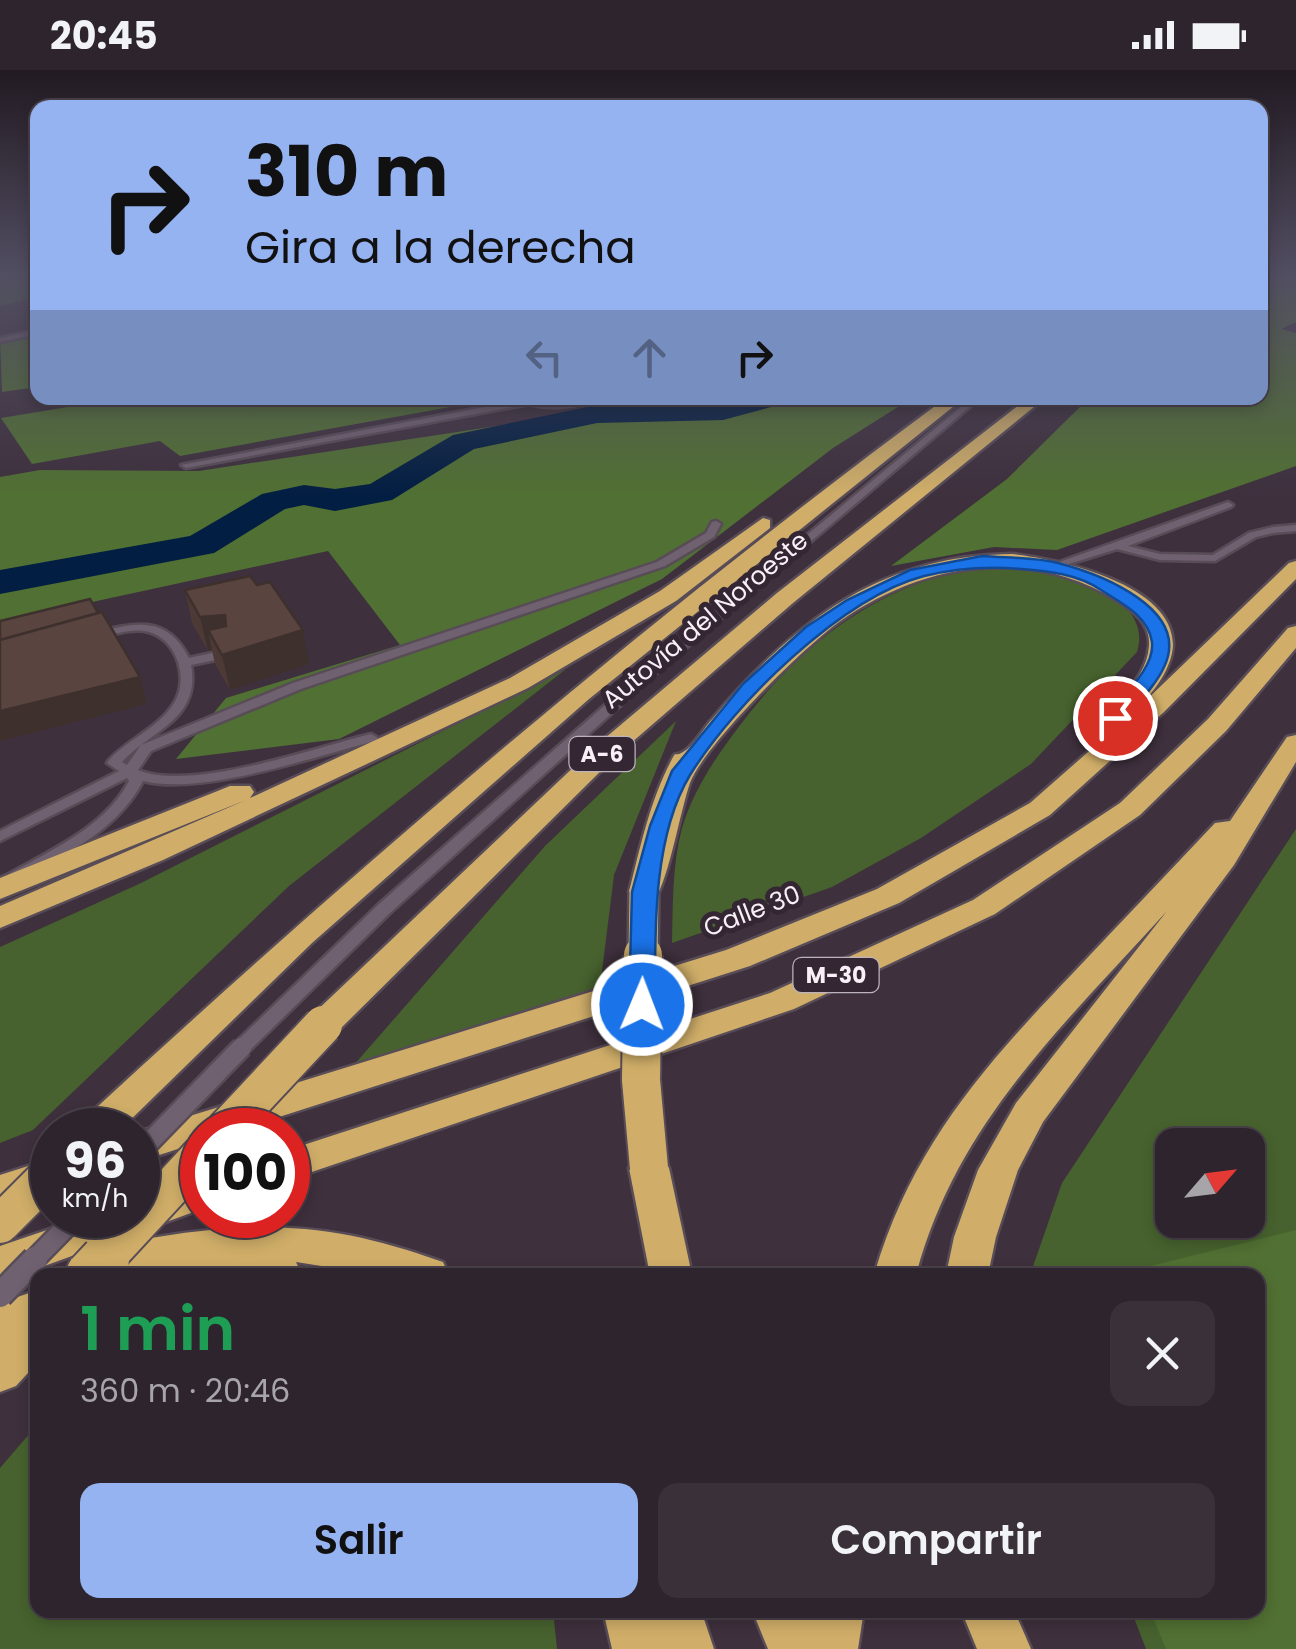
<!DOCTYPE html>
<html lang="es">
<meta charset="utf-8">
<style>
:root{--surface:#2e242e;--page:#3a303a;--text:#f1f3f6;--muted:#a7a4aa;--line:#49414a;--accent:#95b2f1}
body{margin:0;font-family:Poppins,sans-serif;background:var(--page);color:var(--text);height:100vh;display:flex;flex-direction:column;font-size:38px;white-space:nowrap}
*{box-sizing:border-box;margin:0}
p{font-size:32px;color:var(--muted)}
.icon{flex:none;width:55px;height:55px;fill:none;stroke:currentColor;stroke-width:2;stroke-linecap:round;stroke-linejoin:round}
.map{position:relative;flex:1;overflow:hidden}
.sheet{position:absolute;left:30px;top:1198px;width:1235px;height:350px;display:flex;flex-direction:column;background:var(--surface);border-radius:20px;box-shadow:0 5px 15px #0003,0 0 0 2px var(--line)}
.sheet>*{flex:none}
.banner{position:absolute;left:30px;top:30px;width:1238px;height:305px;border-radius:20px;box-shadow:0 5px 15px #0003,0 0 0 2px var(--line);background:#95b2f1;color:#111;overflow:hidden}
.needle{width:65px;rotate:62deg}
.fabs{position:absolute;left:1155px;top:1058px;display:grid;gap:20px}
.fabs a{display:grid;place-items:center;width:110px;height:110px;border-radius:20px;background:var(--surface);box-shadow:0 5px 15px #0003,0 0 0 2px var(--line);font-size:50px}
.speed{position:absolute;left:30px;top:1038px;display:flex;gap:20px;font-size:50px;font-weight:700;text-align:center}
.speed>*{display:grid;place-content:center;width:130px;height:130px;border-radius:50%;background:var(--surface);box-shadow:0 5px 15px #0003,0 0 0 2px var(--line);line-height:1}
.speed small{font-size:25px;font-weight:400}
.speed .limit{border:15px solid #d22;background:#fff;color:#111}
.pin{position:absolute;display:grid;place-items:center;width:85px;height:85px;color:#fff;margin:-42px;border:5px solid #fff;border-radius:50%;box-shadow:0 2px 10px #0007}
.me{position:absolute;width:110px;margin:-55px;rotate:1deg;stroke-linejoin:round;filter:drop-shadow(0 0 8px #0008)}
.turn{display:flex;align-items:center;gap:35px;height:210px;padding:0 50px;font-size:45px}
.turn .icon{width:130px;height:130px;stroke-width:2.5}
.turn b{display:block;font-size:70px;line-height:85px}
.lanes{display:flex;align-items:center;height:95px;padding:0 50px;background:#0003;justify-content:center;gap:50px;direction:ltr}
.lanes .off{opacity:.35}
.round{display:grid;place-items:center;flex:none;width:105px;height:105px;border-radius:20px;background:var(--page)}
.overview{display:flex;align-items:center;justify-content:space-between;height:170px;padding:0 50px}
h1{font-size:60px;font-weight:600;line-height:75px;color:#1e9e55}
.button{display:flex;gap:20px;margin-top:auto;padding:20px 50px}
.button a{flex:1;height:115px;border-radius:20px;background:var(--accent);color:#111;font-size:40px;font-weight:600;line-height:115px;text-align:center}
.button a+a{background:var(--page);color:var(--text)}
.status{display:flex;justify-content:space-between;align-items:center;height:70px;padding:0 50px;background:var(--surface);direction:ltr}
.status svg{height:28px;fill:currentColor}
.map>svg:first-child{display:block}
</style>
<div class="status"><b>20:45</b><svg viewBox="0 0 49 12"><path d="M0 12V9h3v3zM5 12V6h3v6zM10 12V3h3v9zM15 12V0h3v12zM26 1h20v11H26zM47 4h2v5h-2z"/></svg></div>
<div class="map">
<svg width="1296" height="1579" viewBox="0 0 1296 1579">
<rect width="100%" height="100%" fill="#3e303d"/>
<g fill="#47622e" fill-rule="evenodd">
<path d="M0 204H37V227L0 236Z"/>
<path d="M997 497C1040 498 1157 518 1137 582L1031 694 921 768 832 817 672 873C673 836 672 795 682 758 693 721 715 688 738 658 801 573 888 504 997 497Z"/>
<path d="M566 599 289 816 33 1060 0 1073V877L139 814Z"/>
<path d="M676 651 614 805 600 917 353 996 545 776Z"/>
<path d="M1296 759V1579H1146L1131 1540H1258V1205H1030L1062 1113ZM1172 1075H1248V1150H1172Z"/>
<path d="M37 1355 38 1540H553L557 1579H0V1398Z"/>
</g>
<g fill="#517033">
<path d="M1260 204H1296V252L1281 259 1296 263V396L1057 480 994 477 891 496 1007 409 1089 328H1260Z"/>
<path d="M37 259V317L2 322 0 267Z"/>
<path d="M122 328H500L180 386 160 371 32 394 1 348Z"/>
<path d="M681 328H912L833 378 662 509 339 669 176 689 226 628 400 575 328 481 0 552V407L40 400 199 401Z"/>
<path d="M1296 1160V1579H1166L1150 1540H1258V1205H1114Z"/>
</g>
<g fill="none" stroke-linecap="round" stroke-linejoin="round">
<g fill="#021e42" fill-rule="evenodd">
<path d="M1260 204H1279L1260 214Z"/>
<path d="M740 328H787L782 334 723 350 597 353 474 379 392 430 335 441 304 435 285 439 214 483 0 524V500L190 466 262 424 304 415 335 419 370 414 453 365 597 335 722 332Z"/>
</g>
<defs>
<g id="service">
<path d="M38 260V264L0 272V268Z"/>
<path d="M522 328H533L536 331 550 333 599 328C578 337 552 340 529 334L186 398 181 395 522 330Z"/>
<path d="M972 328H980L662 598 391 842 248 982H236L233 977 236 972 379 834 654 592Z"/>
<path d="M1228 432 1233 435 1231 437 1128 476 1160 484 1213 485 1249 463 1273 457 1296 455V461L1273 463 1256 467 1215 491 1160 490 1117 479 1053 499 1048 496Z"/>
<path d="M716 451 721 454 714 467 665 496 301 619 151 681 138 700C191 722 314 678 371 664L378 668 376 671C315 686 202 726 143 711 121 753 82 775 42 798 28 805 15 815 0 820V809C46 782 103 760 129 711L127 708 0 771V761L119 701 107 693 109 690C128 669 159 658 174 633 189 610 178 570 149 562 132 557 111 565 95 569L91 568V564C132 553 166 543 189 588L226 580 232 584 230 587 191 595C201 649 152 660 122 692L127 695 141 675 293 613 657 492 706 463 712 452Z"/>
</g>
<g id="motorway">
<path d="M946 328H964L589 629 312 873 120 1060H77L83 1050C359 795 644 551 946 328Z"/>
<path d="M1028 328H1045L793 533 616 686 335 964 323 967 311 964 306 955 311 946 598 674 777 523Z"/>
<path d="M763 448 770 450V458L676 531 528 618 163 790 0 858V836L246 730 0 829V808L230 716H250L254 722 250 728 510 608 660 521Z"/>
<path d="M1012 484C1057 489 1173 513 1173 575 1172 598 1155 620 1140 636L1289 493 1296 491V509L1164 642 1050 745 899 833 750 896 238 1060H202V1071L138 1092V1062L726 880 877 819 1030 733 1096 675 1085 668C1105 639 1146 615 1149 576 1151 554 1133 540 1116 530 1026 475 921 494 839 552 803 578 705 674 690 713 680 742 669 808 655 829H633L629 822C640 778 650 731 671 691 677 679 673 688 683 682 694 676 704 657 713 648 795 551 881 485 1012 484Z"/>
<path d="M1296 556V578L1226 661 1140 745 995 844 794 939 288 1110V1080L770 923 973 830 1120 733 1208 649 1288 558Z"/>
<path d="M1296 665V692L1234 795 1043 1052 1018 1100 996 1167 988 1205H946L954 1167 978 1100 1016 1033 1167 841C1065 954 956 1053 916 1205H874C911 1078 984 996 1073 903 1120 853 1168 803 1215 753L1230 751 1287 667Z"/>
<path d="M649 1082 663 1087 669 1098 692 1205H650L629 1098 635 1087Z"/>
<path d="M50 1089 52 1120 0 1137V1105Z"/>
<path d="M202 1107V1139L0 1212V1176L91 1145H138V1129Z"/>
<path d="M254 1157C328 1157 374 1168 443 1192L449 1205H379L296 1192 302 1205H183L187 1197 142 1205H68L66 1201 72 1188C131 1168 193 1160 254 1157Z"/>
<path d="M38 1220V1292L16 1316 0 1322V1233Z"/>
<path d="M603 1540H701L714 1579H612Z"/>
<path d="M752 1540H805L810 1550 812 1540H864L858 1579H768Z"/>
<path d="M961 1540H1014L1031 1579H977Z"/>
</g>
</defs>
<use href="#service" stroke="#584c57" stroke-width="5"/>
<use href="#motorway" stroke="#584c57" stroke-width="5"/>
<use href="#service" fill="#706170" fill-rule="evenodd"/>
<use href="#motorway" fill="#d0ae69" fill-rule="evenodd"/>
<defs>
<g id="service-bridge-far1">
<path d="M138 1084 242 977"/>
<path d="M33 1191 78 1145"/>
</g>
<path id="service-bridge" d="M0 1225 35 1189"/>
<path id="motorway-bridge-far2" d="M643 887 644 822"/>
<g id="motorway-bridge-far1">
<path d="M643 885 641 1010 649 1098"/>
<path d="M225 1060 323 955"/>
<path d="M0 1154 52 1102"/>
<path d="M103 1191 202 1084"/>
</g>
<path id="motorway-bridge" d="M90 1205 105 1189"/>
</defs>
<use href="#service-bridge-far1" stroke="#584c57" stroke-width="24" stroke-linecap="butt"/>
<use href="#service-bridge" stroke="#584c57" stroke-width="29" stroke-linecap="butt"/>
<use href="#motorway-bridge-far2" stroke="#584c57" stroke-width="34" stroke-linecap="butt"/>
<use href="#motorway-bridge-far1" stroke="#584c57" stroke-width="42" stroke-linecap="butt"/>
<use href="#motorway-bridge" stroke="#584c57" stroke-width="52" stroke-linecap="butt"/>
<use href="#service-bridge-far1" stroke="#706170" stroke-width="19"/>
<use href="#service-bridge" stroke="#706170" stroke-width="24"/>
<use href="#motorway-bridge-far2" stroke="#d0ae69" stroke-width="29"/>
<use href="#motorway-bridge-far1" stroke="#d0ae69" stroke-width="38"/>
<use href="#motorway-bridge" stroke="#d0ae69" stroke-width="48"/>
</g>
<path fill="#4d3a37" d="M185 520 309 594 230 620 215 594 212 580 208 581 192 553Z"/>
<g fill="#3e302d">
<path d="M225 545 232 578 208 560 212 580 208 581 200 547Z"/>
<path d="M303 560 309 594 230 620 222 585Z"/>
<path d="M140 607 147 634 0 671V641Z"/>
</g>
<g fill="#594440" stroke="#3e302d" stroke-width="2.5">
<path d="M250 506 257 515 270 512 303 560 222 585 208 560 226 556 225 545 200 547 185 520Z"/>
<path d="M90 529 98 543 0 570V551Z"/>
<path d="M102 542 140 607 0 641V570Z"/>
</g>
<linearGradient id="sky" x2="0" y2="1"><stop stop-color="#221a22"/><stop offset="0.48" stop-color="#524e62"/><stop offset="1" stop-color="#524e62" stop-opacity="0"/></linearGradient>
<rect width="1296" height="425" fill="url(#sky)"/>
<path fill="#1a73e8" stroke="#114b97" stroke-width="2.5" d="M982 486C1007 488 1034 487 1058 493 1100 504 1192 539 1164 597 1155 617 1135 635 1122 652H1108L1105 648C1120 627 1155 600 1152 572 1148 545 1121 533 1101 520 1078 504 1048 501 1021 499 988 496 957 498 924 506 841 528 734 634 690 705 652 768 655 864 655 935L651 941H633L629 935 632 822 650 756 672 701 743 614 806 557 847 530 910 500Z"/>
<g text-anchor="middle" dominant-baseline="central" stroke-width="10" stroke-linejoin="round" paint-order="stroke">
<g fill="#342633" stroke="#bdb3bc" stroke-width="2.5">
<rect x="569.5" y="667" width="65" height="34" rx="8"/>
<rect x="793.5" y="888" width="85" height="34" rx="8"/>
</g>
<g font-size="22" font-weight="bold" fill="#f8eff7">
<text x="602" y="684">A-6</text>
<text x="836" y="905">M-30</text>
</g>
<g font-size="25" fill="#f8eff7" stroke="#342633">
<text transform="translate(705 550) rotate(-40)">Autovía del Noroeste</text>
<text transform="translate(752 841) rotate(-21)">Calle 30</text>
</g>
</g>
</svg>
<div class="fabs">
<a><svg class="needle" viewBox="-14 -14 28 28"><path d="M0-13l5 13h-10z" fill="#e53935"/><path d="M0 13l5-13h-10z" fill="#a7a4aa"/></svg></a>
</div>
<div class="speed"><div>96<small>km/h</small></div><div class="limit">100</div></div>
<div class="pin" style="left:1115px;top:648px;background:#d93025"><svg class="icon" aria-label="arrive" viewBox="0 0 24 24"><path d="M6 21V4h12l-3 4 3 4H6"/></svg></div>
<svg class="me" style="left:642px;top:935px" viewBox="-20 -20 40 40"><circle r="17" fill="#1a73e8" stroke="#fff" stroke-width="3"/><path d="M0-11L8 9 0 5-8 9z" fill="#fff"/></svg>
<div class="banner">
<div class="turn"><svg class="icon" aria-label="right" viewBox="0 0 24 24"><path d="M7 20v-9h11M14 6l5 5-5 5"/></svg><div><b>310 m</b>Gira a la derecha</div></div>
<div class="lanes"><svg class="icon off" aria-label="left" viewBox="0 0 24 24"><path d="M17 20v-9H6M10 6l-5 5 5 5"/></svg><svg class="icon off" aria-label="ahead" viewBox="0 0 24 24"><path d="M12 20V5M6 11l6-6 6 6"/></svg><svg class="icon" aria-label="right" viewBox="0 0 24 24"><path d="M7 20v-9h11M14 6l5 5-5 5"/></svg></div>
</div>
<section class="sheet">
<div class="overview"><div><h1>1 min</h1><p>360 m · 20:46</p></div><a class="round"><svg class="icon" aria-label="close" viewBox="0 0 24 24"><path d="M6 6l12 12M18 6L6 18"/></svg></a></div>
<div class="button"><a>Salir</a><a>Compartir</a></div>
</section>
</div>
